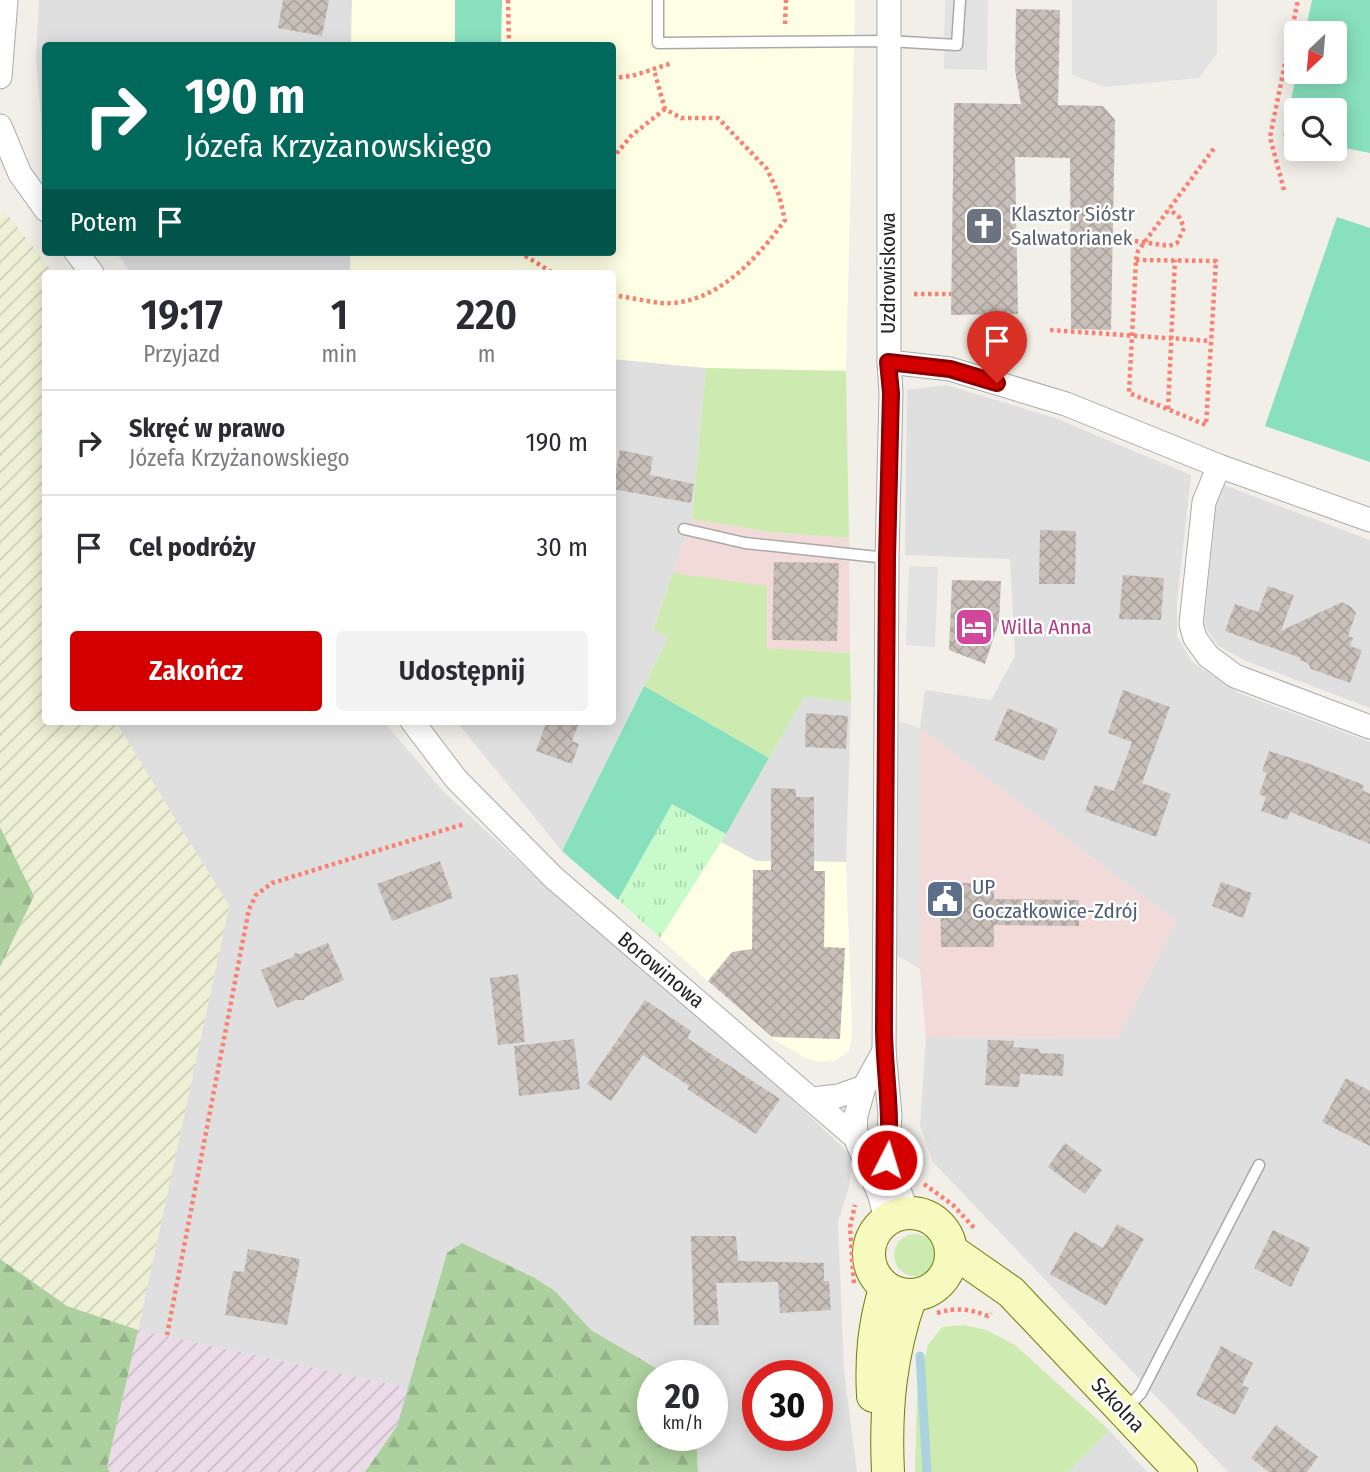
<!DOCTYPE html>
<html lang="pl">
<meta charset="utf-8">
<style>
:root{--surface:#fff;--page:#f2f2f3;--text:#2b2b33;--muted:#7c7c81;--line:#e1e1e2;--accent:#d40000}
body{margin:0;font-family:"Fira Sans Condensed",sans-serif;background:var(--page);color:var(--text);height:100vh;display:flex;flex-direction:column;font-size:26px;white-space:nowrap}
*{box-sizing:border-box;margin:0}
p{font-size:23px;color:var(--muted)}
.icon{flex:none;width:38px;height:38px;fill:none;stroke:currentColor;stroke-width:2;stroke-linecap:round;stroke-linejoin:round}
.map{position:relative;flex:1;overflow:hidden}
.side{position:absolute;left:42px;top:270px;width:574px;height:455px;display:flex;flex-direction:column;background:var(--surface);border-radius:7px;box-shadow:0 4px 18px #0003}
.side>*{flex:none}
.top-card{position:absolute;left:42px;top:42px;width:574px;height:214px;border-radius:7px;box-shadow:0 4px 18px #0003;background:#00695c;color:#fff;overflow:hidden}
.needle{width:46px;rotate:206deg}
.buttons{position:absolute;left:1284px;top:21px;display:grid;gap:14px}
.buttons a{display:grid;place-items:center;width:63px;height:63px;border-radius:7px;background:var(--surface);box-shadow:0 4px 18px #0003;font-size:35px}
.speed{position:absolute;left:637px;top:1360px;display:flex;gap:14px;font-size:35px;font-weight:700;text-align:center}
.speed>*{display:grid;place-content:center;width:91px;height:91px;border-radius:50%;background:var(--surface);box-shadow:0 4px 18px #0003;line-height:1}
.speed small{font-size:18px;font-weight:400}
.speed .limit{border:10px solid #d22;background:#fff;color:#111}
.pin{position:absolute;display:grid;place-items:center;width:60px;height:60px;color:#fff;margin:-72px -30px;border-radius:50% 50% 50% 0;rotate:-45deg;box-shadow:0 0 7px #0007}
.pin .icon{rotate:45deg}
.me{position:absolute;width:77px;margin:-38px;rotate:5deg;stroke-linejoin:round;filter:drop-shadow(0 0 5px #0008)}
.turn{display:flex;align-items:center;gap:24px;height:147px;padding:0 28px;font-size:32px}
.turn .icon{width:91px;height:91px;stroke-width:2.5}
.turn b{display:block;font-size:49px;line-height:60px}
.then{display:flex;align-items:center;height:66px;padding:0 28px;background:#0003;gap:14px;font-size:26px}
.eta{display:flex;justify-content:space-evenly;align-items:center;height:119px;text-align:center}
.eta b{font-size:42px;font-weight:600;line-height:49px}
.button{display:flex;gap:14px;margin-top:auto;padding:14px 28px}
.button a{flex:1;height:80px;border-radius:7px;background:var(--accent);color:#fff;font-size:28px;font-weight:600;line-height:80px;text-align:center}
.button a+a{background:var(--page);color:var(--text)}
ul{padding:0;list-style:none}
li{display:flex;align-items:center;gap:21px;height:105px;padding:0 28px;border-top:2px solid var(--line)}
li div{flex:1}
li b{display:block;font-size:26px}
li em{font-style:normal}
.map>svg:first-child{display:block}
</style>
<div class="map">
<svg width="1370" height="1472" viewBox="0 0 1370 1472">
<defs>
<pattern id="industrial-furrows" width="10" height="10" patternUnits="userSpaceOnUse" patternTransform="scale(1.75)"><rect width="10" height="10" fill="#ebdbe8"/><path d="M-1 1l2-2M0 10L10 0M9 11l2-2" fill="none" stroke="#c9bcc7"/></pattern>
<pattern id="farmland-furrows" width="10" height="10" patternUnits="userSpaceOnUse" patternTransform="scale(1.75)"><rect width="10" height="10" fill="#eef0d5"/><path d="M-1 1l2-2M0 10L10 0M9 11l2-2" fill="none" stroke="#ccceb7"/></pattern>
<pattern id="forest-firs" width="22" height="20" patternUnits="userSpaceOnUse" patternTransform="scale(1.75)"><rect width="22" height="20" fill="#add19e"/><path d="M5 1l3.5 6h-7zM16 11l3.5 6h-7z" fill="#95b388"/></pattern>
<pattern id="park-tufts" width="24" height="20" patternUnits="userSpaceOnUse" patternTransform="scale(1.75)"><rect width="24" height="20" fill="#c8facc"/><path d="M3 7l-1-3M5 7V3M7 7l1-3M15 17l-1-3M17 17v-4M19 17l1-3" fill="none" stroke="#acd6af"/></pattern>
<pattern id="building-cross-hatch" width="8" height="8" patternUnits="userSpaceOnUse" patternTransform="scale(1.75)"><rect width="8" height="8" fill="#c7bfb8"/><path d="M0 0l8 8M0 8l8-8" fill="none" stroke="#aba49e"/></pattern>
</defs>
<rect width="100%" height="100%" fill="#f2efe9"/>
<g fill="#e0dfdf" fill-rule="evenodd">
<path d="M39 0H352L351 45 46 46 45 139 42 130 36 56Z"/>
<path d="M116 252H350V273H131Z"/>
<path d="M613 359 706 368 692 519 653 629 668 637 562 851 456 721H612Z"/>
<path d="M946 385 1055 418 1191 475 1177 603V636L1192 662 1239 693 1370 742V1472H1228L933 1162 920 1125 926 1037 1118 1038 1176 921 920 728 925 690 991 700 1015 656 1010 559 905 555 907 390Z"/>
<path d="M1221 484 1370 540V708L1246 661 1218 646 1204 625 1217 498Z"/>
<path d="M805 696 851 702 846 862 756 861 720 842Z"/>
<path d="M115 721H383L443 791 557 897 768 1077 851 1155 850 1183 838 1222 844 1371 857 1472H698L696 1435H712V1376L668 1375 591 1330 555 1291 533 1277 462 1243 447 1253 408 1388 138 1330 229 906ZM758 1376H817V1435H758Z"/>
<path d="M1109 1430 1147 1472H1068Z"/>
</g>
<g fill="#f2dad9">
<path d="M692 519 770 532 849 538 850 653 767 648 673 573Z"/>
<path d="M920 728 1176 921 1118 1038 926 1037 920 969Z"/>
</g>
<path fill="url(#industrial-furrows)" d="M138 1330 408 1388 397 1426 365 1472H110L107 1467Z"/>
<g fill="#ffffe5">
<path d="M352 0H855L846 371 706 368 613 359 612 273H350V252H612V46L351 45Z"/>
<path d="M644 686 769 758 721 842 756 861 846 862 852 1031 850 1050 836 1060 820 1062 806 1058 774 1040 562 851Z"/>
</g>
<path fill="url(#farmland-furrows)" d="M5 211 53 273H46V721H115L229 906 138 1330 67 1306 0 1259V967L34 896 0 827V217Z"/>
<g fill="#cdebb0">
<path d="M706 368 846 371 849 538 770 532 692 519Z"/>
<path d="M673 573 767 586V648L850 653 851 702 805 696 769 758 644 686 668 637 653 630Z"/>
<circle cx="915" cy="1255" r="21"/>
<path d="M964 1325 986 1330 1015 1345 1109 1430 1068 1472H915L917 1394 928 1345 942 1327Z"/>
</g>
<g fill="url(#forest-firs)">
<path d="M0 827 34 896 0 967Z"/>
<path d="M462 1243 533 1277 555 1291 591 1330 668 1375 653 1376V1435H696L698 1472H365L397 1426 447 1253Z"/>
<path d="M0 1259 67 1306 138 1330 107 1467 110 1472H0Z"/>
</g>
<path fill="url(#park-tufts)" d="M672 803 726 834 660 938 618 900Z"/>
<g fill="#88e0be">
<path d="M455 0H502L501 45H455Z"/>
<path d="M1312 0H1370V153L1335 146V110H1297V139L1283 136 1297 72H1335V33H1305Z"/>
<path d="M1337 217 1370 228V462L1265 426Z"/>
<path d="M644 686 769 758 726 834 672 804 618 900 562 851Z"/>
</g>
<g fill="#e2e2e2">
<path d="M945 0H988L987 70 944 69Z"/>
<path d="M1072 0H1217V53L1199 78 1105 87 1072 75Z"/>
<path d="M909 566 938 567 935 647 906 645Z"/>
<path d="M899 721 920 728V969L895 954Z"/>
</g>
<g fill="none" stroke-linecap="round" stroke-linejoin="round">
<path stroke="#aad3df" stroke-width="9" d="M920 1356 927 1472"/>
</g>
<g fill="url(#building-cross-hatch)">
<path d="M283 0H329L322 36 278 28Z"/>
<path d="M1016 9 1060 10 1058 105 1103 106 1115 120 1111 330 1071 329 1070 158 1015 157 1018 314 951 315 954 103 1021 104 1015 70Z"/>
<path d="M620 450 653 457 650 475 694 484 691 503 612 489Z"/>
<path d="M1040 530 1076 531 1075 584H1039Z"/>
<path d="M774 562 839 563 837 641 772 640Z"/>
<path d="M1123 575 1164 578 1161 620 1119 619Z"/>
<path d="M952 580 1001 581 999 621 985 664 949 650Z"/>
<path d="M1268 586 1294 595 1281 631 1342 602 1351 607 1356 613 1348 636 1353 638 1350 646 1362 650 1350 683 1311 669 1308 663 1300 660 1301 658 1225 631 1235 604 1258 612Z"/>
<path d="M1123 690 1170 707 1142 783 1171 794 1156 837 1085 811 1095 785 1114 791 1132 742 1108 733Z"/>
<path d="M1008 708 1058 729 1044 761 994 740Z"/>
<path d="M806 713 848 716 846 749 805 747Z"/>
<path d="M547 721H580L572 741 579 744 572 764 536 751Z"/>
<path d="M1269 751 1307 763 1364 785 1362 790 1370 794V844L1290 812 1287 820 1261 811 1266 797 1259 794 1267 773 1262 771Z"/>
<path d="M771 788 796 789V797H814V871H825L824 947 845 948 840 1039 772 1037 708 981 732 952 752 949 753 870H771Z"/>
<path d="M440 861 453 898 392 921 377 884Z"/>
<path d="M1221 882 1252 893 1243 918 1212 906Z"/>
<path d="M940 883H994V899L1079 900V926L994 925V947H941Z"/>
<path d="M328 943 344 980 305 997 304 1000H296L277 1008 261 970 293 957 295 953 301 954Z"/>
<path d="M518 974 525 1042 498 1045 490 978Z"/>
<path d="M645 1000 691 1031 687 1038 780 1099 756 1134 687 1089 689 1086 643 1055 611 1101 587 1084Z"/>
<path d="M574 1039 580 1089 519 1096 514 1046Z"/>
<path d="M988 1040 1014 1041 1013 1047 1039 1049 1040 1053 1064 1054 1063 1076 1020 1074 1019 1087 985 1085Z"/>
<path d="M1346 1078 1370 1091V1146L1322 1122Z"/>
<path d="M1065 1143 1102 1170 1085 1194 1048 1167Z"/>
<path d="M1117 1224 1144 1239 1106 1306 1050 1274 1074 1231 1103 1248Z"/>
<path d="M1273 1230 1310 1248 1291 1287 1254 1268Z"/>
<path d="M691 1236H736L738 1261 824 1263V1281H829L831 1310 780 1313 778 1282 716 1283 719 1325H694Z"/>
<path d="M248 1249 300 1259 287 1325 225 1315 233 1271 244 1272Z"/>
<path d="M1221 1346 1253 1363 1242 1385 1249 1388 1235 1415 1196 1395Z"/>
<path d="M1276 1425 1318 1457 1307 1472H1269L1251 1458Z"/>
</g>
<g fill="none" stroke-linecap="round" stroke-linejoin="round">
<defs>
<g id="lane">
<path d="M658 0V43L888 41 957 45 960 0"/>
<path d="M684 529 745 543 887 558"/>
<path d="M1125 1410 1141 1393 1259 1165"/>
</g>
<g id="street">
<path d="M0 77 6 0"/>
<path d="M0 126 20 174 46 210"/>
<path d="M76 252 92 273"/>
<path d="M889 362 950 369 1066 404 1219 466 1370 520"/>
<path d="M1219 466 1204 502 1191 624 1195 638 1208 656 1235 676 1370 727"/>
<path d="M412 721 456 779 554 878 855 1137 875 1145 887 1160 908 1213"/>
<path d="M884 1051 864 1087 856 1115 855 1137 880 1196 886 1220"/>
<path d="M814 1099 838 1096 864 1087"/>
<path d="M887 1160 890 1115 884 1051 887 558 891 393 889 362V0"/>
</g>
<g id="secondary">
<circle cx="910" cy="1254" r="41"/>
<path d="M952 1251 1011 1292 1181 1472"/>
<path d="M873 1396C871 1356 874 1326 885 1288"/>
<path d="M888 1472C885 1411 890 1354 911 1296"/>
</g>
</defs>
<use href="#lane" stroke="#a9a9a9" stroke-width="13"/>
<use href="#street" stroke="#a9a9a9" stroke-width="25"/>
<use href="#secondary" stroke="#707d05" stroke-width="34"/>
<g stroke="#fa8072" stroke-width="4.5" stroke-dasharray="3.5 3.5" stroke-linecap="butt">
<path d="M508 0 509 46"/>
<path d="M785 24 786 0"/>
<path d="M612 78 632 76 672 63"/>
<path d="M612 159 631 136 665 109"/>
<path d="M1284 190 1270 137 1298 0"/>
<path d="M1121 239 1169 246 1177 243 1184 228 1180 218 1169 209"/>
<path d="M519 252 553 273"/>
<path d="M1136 260 1216 261 1206 425 1129 393Z"/>
<path d="M1136 260 1138 251 1215 147"/>
<path d="M914 294H951"/>
<path d="M612 295C628 297 645 301 660 303 714 307 756 260 785 220L779 195 767 169 718 118H681L665 109 654 70"/>
<path d="M1050 330 1211 341"/>
<path d="M1168 409 1175 260"/>
<path d="M924 1184 953 1205 975 1229"/>
<path d="M854 1283 850 1227 855 1205"/>
<path d="M937 1313C956 1307 970 1309 988 1316L991 1313"/>
<path d="M167 1335 249 909 256 895 272 883 464 824"/>
</g>
<use href="#lane" stroke="#fff" stroke-width="10"/>
<use href="#street" stroke="#fff" stroke-width="23"/>
<use href="#secondary" stroke="#f7fabf" stroke-width="32"/>
</g>
<g fill="none" stroke-linecap="round" stroke-linejoin="round">
<defs>
<path id="route" d="M887 1160C893 1115 884 1072 884 1027L887 558 891 393 888 362 950 369 997 383"/>
</defs>
<use href="#route" stroke="#8a0000" stroke-width="18"/>
<use href="#route" stroke="#d40000" stroke-width="12"/>
</g>
<defs>
<symbol id="church-square" viewBox="-11 -11 22 22"><rect x="-9" y="-9" width="18" height="18" rx="4" fill="#6b7280" stroke="#fff"/><path d="M-1.2-6h2.4v3.5h3.3v2.4h-3.3V6h-2.4V-.1h-3.3v-2.4h3.3Z" fill="#fff"/></symbol>
<symbol id="hotel-square" viewBox="-11 -11 22 22"><rect x="-9" y="-9" width="18" height="18" rx="4" fill="#d1479c" stroke="#fff"/><path d="M-6-4.5h1.5V1H6V5H4.5V3h-9V5H-6ZM-4 0a1.8 1.8 0 1 1 3.6 0ZM.5 0V-2.5h3Q6-2.5 6 0Z" fill="#fff"/></symbol>
<symbol id="civic-square" viewBox="-11 -11 22 22"><rect x="-9" y="-9" width="18" height="18" rx="4" fill="#5c6f8a" stroke="#fff"/><path d="M-.6-6.5H3V-4.5H.6V-3L4-1V1h2V6H-6V1h2V-1L-.6-3ZM-1.2 2.5V6h2.4V2.5Z" fill="#fff"/></symbol>
</defs>
<g fill-rule="evenodd">
<use href="#church-square" x="962" y="204" width="44" height="44"/>
<use href="#hotel-square" x="952" y="605" width="44" height="44"/>
<use href="#civic-square" x="923" y="877" width="44" height="44"/>
</g>
<g text-anchor="middle" dominant-baseline="central" stroke-width="5" stroke-linejoin="round" paint-order="stroke">
<g font-size="21" fill="#5b616d" stroke="#fff" text-anchor="start">
<text x="1011" y="214">Klasztor Sióstr<tspan x="1011" dy="24">Salwatorianek</tspan></text>
</g>
<g font-size="21" fill="#222" stroke="#fff">
<text transform="translate(888 273) rotate(-90)">Uzdrowiskowa</text>
<text transform="translate(661 970) rotate(40)">Borowinowa</text>
<text transform="translate(1118 1405) rotate(46)">Szkolna</text>
</g>
<g font-size="21" fill="#b23c85" stroke="#fff" text-anchor="start">
<text x="1001" y="627">Willa Anna</text>
</g>
<g font-size="21" fill="#4e5e75" stroke="#fff" text-anchor="start">
<text x="972" y="887">UP<tspan x="972" dy="24">Goczałkowice-Zdrój</tspan></text>
</g>
</g>
</svg>
<div class="buttons">
<a><svg class="needle" viewBox="-14 -14 28 28"><path d="M0-13l5 13h-10z" fill="#e53935"/><path d="M0 13l5-13h-10z" fill="#7c7c81"/></svg></a>
<a><svg class="icon" aria-label="search" viewBox="0 0 24 24"><circle cx="10" cy="10" r="6"/><path d="M15 15l6 6"/></svg></a>
</div>
<div class="speed"><div>20<small>km/h</small></div><div class="limit">30</div></div>
<div class="pin" style="left:997px;top:383px;background:#d93025"><svg class="icon" aria-label="arrive" viewBox="0 0 24 24"><path d="M6 21V4h12l-3 4 3 4H6"/></svg></div>
<svg class="me" style="left:887px;top:1160px" viewBox="-20 -20 40 40"><circle r="17" fill="#d40000" stroke="#fff" stroke-width="3"/><path d="M0-11L8 9 0 5-8 9z" fill="#fff"/></svg>
<div class="top-card">
<div class="turn"><svg class="icon" aria-label="right" viewBox="0 0 24 24"><path d="M7 20v-9h11M14 6l5 5-5 5"/></svg><div><b>190 m</b>Józefa Krzyżanowskiego</div></div>
<div class="then">Potem<svg class="icon" aria-label="arrive" viewBox="0 0 24 24"><path d="M6 21V4h12l-3 4 3 4H6"/></svg></div>
</div>
<section class="side">
<div class="eta">
<div><b>19:17</b><p>Przyjazd</p></div>
<div><b>1</b><p>min</p></div>
<div><b>220</b><p>m</p></div>
</div>
<ul>
<li><svg class="icon" aria-label="right" viewBox="0 0 24 24"><path d="M7 20v-9h11M14 6l5 5-5 5"/></svg><div><b>Skręć w prawo</b><p>Józefa Krzyżanowskiego</p></div><em>190 m</em></li>
<li><svg class="icon" aria-label="arrive" viewBox="0 0 24 24"><path d="M6 21V4h12l-3 4 3 4H6"/></svg><div><b>Cel podróży</b></div><em>30 m</em></li>
</ul>
<div class="button"><a>Zakończ</a><a>Udostępnij</a></div>
</section>
</div>
